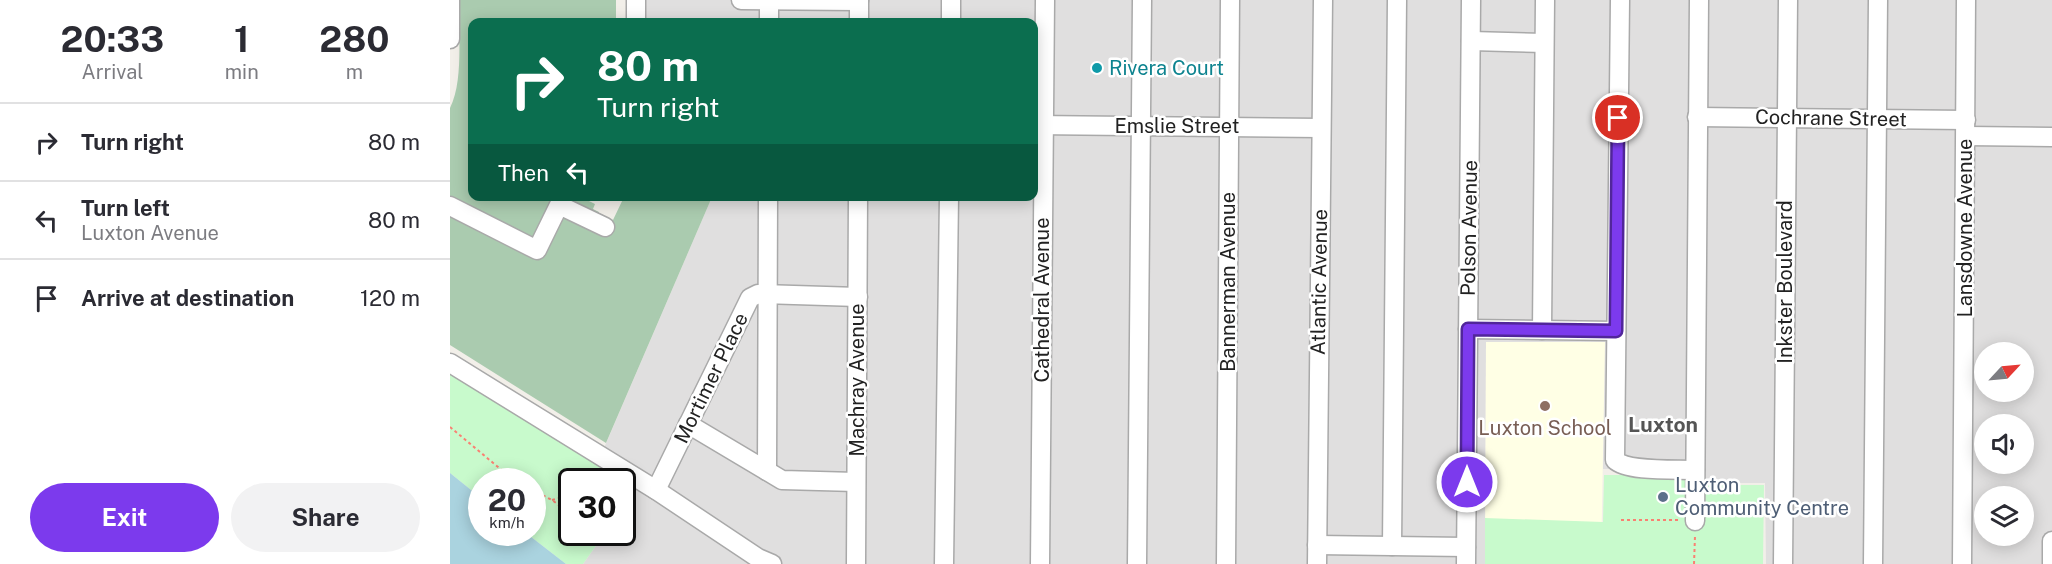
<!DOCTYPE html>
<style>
:root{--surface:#fff;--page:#f2f2f3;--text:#2b2b33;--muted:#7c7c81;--line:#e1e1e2;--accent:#7c3aed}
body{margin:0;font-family:"Public Sans",sans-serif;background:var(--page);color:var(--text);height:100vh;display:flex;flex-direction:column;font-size:22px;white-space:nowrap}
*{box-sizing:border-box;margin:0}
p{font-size:20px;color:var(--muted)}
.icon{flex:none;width:33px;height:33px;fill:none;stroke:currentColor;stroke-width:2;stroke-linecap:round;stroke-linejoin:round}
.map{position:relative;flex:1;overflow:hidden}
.sheet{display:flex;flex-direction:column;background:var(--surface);width:450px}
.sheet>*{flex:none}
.banner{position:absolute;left:18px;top:18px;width:570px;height:183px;border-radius:12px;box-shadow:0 3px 15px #0003;background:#0b6e4f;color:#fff;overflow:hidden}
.needle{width:39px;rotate:64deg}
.buttons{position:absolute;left:1524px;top:342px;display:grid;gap:12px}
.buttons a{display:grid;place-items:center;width:60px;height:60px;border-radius:50%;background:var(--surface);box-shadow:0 3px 15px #0003;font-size:30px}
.speed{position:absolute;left:18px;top:468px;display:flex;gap:12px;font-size:30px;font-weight:700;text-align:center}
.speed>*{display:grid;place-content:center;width:78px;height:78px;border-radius:50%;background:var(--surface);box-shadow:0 3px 15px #0003;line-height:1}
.speed small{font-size:15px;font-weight:400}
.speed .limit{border:3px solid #111;border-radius:9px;background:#fff;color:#111}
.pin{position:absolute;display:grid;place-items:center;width:51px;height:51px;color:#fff;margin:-26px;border:3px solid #fff;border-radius:50%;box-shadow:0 2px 6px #0007}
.me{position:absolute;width:66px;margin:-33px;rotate:0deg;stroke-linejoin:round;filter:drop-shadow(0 0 4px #0008)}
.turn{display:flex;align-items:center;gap:21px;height:126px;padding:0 30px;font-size:27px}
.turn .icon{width:78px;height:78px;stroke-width:2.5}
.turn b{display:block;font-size:42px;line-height:51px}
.then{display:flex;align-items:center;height:57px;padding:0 30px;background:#0003;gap:12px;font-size:22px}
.eta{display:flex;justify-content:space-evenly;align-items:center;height:102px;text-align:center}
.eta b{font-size:36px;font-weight:700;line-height:42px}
.cta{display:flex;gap:12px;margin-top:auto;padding:12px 30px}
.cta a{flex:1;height:69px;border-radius:36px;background:var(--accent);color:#fff;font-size:24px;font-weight:700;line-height:69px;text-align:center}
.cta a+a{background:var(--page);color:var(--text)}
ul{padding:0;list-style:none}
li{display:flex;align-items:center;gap:18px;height:78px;padding:0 30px;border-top:2px solid var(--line)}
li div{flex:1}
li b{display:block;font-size:22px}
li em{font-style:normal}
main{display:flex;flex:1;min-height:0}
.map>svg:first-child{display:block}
</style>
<main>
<section class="sheet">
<div class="eta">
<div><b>20:33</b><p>Arrival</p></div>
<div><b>1</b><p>min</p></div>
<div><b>280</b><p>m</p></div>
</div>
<ul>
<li><svg class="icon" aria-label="right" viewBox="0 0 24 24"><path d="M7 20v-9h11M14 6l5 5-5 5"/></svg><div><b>Turn right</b></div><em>80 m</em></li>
<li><svg class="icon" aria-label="left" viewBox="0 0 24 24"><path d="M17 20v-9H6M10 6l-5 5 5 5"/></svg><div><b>Turn left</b><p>Luxton Avenue</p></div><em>80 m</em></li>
<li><svg class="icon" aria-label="arrive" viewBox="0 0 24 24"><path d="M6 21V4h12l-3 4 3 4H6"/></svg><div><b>Arrive at destination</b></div><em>120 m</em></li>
</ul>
<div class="cta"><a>Exit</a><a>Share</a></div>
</section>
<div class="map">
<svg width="1602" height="564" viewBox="0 0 1602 564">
<rect width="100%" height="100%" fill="#f2efe9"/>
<path fill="#e0dfdf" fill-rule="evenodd" d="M186 0H1602V564H1316L1315 483H1244L1236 469H1153L1154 342H1036L1035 564H133L155 533 172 532 173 508 188 486 148 462 262 197 584 196V22H186ZM1534 352H1574V392H1534ZM1534 424H1574V464H1534ZM1534 496H1574V536H1534Z"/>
<path fill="#ffffe5" d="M1036 342H1155L1151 564H1035Z"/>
<path fill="#aacbaf" d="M9 0H166V22H22V196L131 197 145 204 143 209 149 212V213L163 220 174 197H262L156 443 0 345V108C14 80 8 32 9 0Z"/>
<g fill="#c8facc">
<path d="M0 367 188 486 173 508 172 482H122V532L155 533 133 564H116L76 533 82 532V482H32L31 498 0 473Z"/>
<path d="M1154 475H1239L1242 485H1314L1313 564H1035V518L1153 522Z"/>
</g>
<path fill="#aad3df" d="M0 473 31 498 32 532 76 533 116 564H0Z"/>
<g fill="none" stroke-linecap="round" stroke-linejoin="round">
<defs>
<g id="minor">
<path d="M291 0 409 1"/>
<path d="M1170 0 1165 460C1177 472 1226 469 1245 470"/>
<path d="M186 22V0"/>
<path d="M319 22V0"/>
<path d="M409 22V0"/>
<path d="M501 22V0"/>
<path d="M0 39V0"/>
<path d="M1021 41 1094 43"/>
<path d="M1247 117 1516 120"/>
<path d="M584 125 871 128"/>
<path d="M1516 136 1602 137"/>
<path d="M0 206 87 250 109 205 155 227"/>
<path d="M1018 329 1166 331"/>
<path d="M1092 330 1095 0"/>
<path d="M0 363 206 490 308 558 322 564"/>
<path d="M238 424 332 480 406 482"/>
<path d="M317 471 318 196"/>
<path d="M206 490 300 298 308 294 408 297"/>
<path d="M1245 521 1249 0"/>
<path d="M867 545 1016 547"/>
<path d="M942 546 947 0"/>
<path d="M406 564 408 196"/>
<path d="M494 564 499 196"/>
<path d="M590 564 595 0"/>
<path d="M687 564 692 0"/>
<path d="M776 564 780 0"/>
<path d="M867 564 873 0"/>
<path d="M1016 564 1021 0"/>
<path d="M1333 564 1338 0"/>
<path d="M1423 564 1428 0"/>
<path d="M1512 564 1516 0"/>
<path d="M1602 564V541"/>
</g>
</defs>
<use href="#minor" stroke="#a9a9a9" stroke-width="21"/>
<g stroke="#fa8072" stroke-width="2" stroke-dasharray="3 3" stroke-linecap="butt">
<path d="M0 427 66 482"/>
<path d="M82 490 102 500 122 515"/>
<path d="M102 500 122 495"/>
<path d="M1171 520H1231"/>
<path d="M1244 564 1245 536"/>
</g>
<use href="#minor" stroke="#fff" stroke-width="18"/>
</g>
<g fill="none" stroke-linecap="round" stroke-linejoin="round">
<defs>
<path id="route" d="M1017 482 1018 329 1166 331 1168 118"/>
</defs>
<use href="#route" stroke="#51269a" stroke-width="15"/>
<use href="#route" stroke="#7c3aed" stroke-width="10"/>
</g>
<circle fill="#0f9aa8" stroke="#fff" stroke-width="2" cx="647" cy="68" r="6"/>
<circle fill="#8d6e63" stroke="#fff" stroke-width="2" cx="1095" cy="406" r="6"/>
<circle fill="#5c6f8a" stroke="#fff" stroke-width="2" cx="1213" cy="497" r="6"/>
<g text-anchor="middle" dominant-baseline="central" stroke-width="5" stroke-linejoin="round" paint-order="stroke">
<g font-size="20" fill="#0d838f" stroke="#fff" text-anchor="start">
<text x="659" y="68">Rivera Court</text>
</g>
<g font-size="20" fill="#222" stroke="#fff">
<text transform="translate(1381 118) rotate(1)">Cochrane Street</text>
<text x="727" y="126">Emslie Street</text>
<text transform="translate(1019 228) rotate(-89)">Polson Avenue</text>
<text transform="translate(1515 228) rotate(-90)">Lansdowne Avenue</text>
<text transform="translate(778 282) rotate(-90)">Bannerman Avenue</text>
<text transform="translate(869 282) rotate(-89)">Atlantic Avenue</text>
<text transform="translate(1335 282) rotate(-90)">Inkster Boulevard</text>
<text transform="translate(592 300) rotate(-90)">Cathedral Avenue</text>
<text transform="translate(261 378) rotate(-64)">Mortimer Place</text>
<text transform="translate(407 380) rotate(-90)">Machray Avenue</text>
</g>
<g font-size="20" fill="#785e54" stroke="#fff">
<text x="1095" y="428">Luxton School</text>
</g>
<g font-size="20" fill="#4e5e75" stroke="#fff" text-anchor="start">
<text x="1225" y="485">Luxton<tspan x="1225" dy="23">Community Centre</tspan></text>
</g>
<g font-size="21" font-weight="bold" fill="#555" stroke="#fff">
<text x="1213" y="424">Luxton</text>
</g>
</g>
</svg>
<div class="buttons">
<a><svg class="needle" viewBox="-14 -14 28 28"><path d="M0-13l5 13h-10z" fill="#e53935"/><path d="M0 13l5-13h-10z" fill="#7c7c81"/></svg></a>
<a><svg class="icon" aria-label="sound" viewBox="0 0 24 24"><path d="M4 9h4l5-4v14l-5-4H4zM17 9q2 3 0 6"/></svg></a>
<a><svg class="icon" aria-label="layers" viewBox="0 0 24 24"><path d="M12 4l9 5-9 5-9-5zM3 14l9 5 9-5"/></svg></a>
</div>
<div class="speed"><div>20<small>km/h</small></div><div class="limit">30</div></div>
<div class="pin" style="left:1168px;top:118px;background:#d93025"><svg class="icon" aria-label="arrive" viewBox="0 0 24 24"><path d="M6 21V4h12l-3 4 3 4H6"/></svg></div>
<svg class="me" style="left:1017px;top:482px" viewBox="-20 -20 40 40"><circle r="17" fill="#7c3aed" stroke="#fff" stroke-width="3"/><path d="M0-11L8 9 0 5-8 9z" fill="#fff"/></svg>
<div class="banner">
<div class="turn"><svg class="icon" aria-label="right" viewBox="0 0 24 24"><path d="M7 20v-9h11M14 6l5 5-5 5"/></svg><div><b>80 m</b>Turn right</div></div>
<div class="then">Then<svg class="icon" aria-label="left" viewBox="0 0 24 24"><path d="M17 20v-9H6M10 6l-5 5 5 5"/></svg></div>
</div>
</div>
</main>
